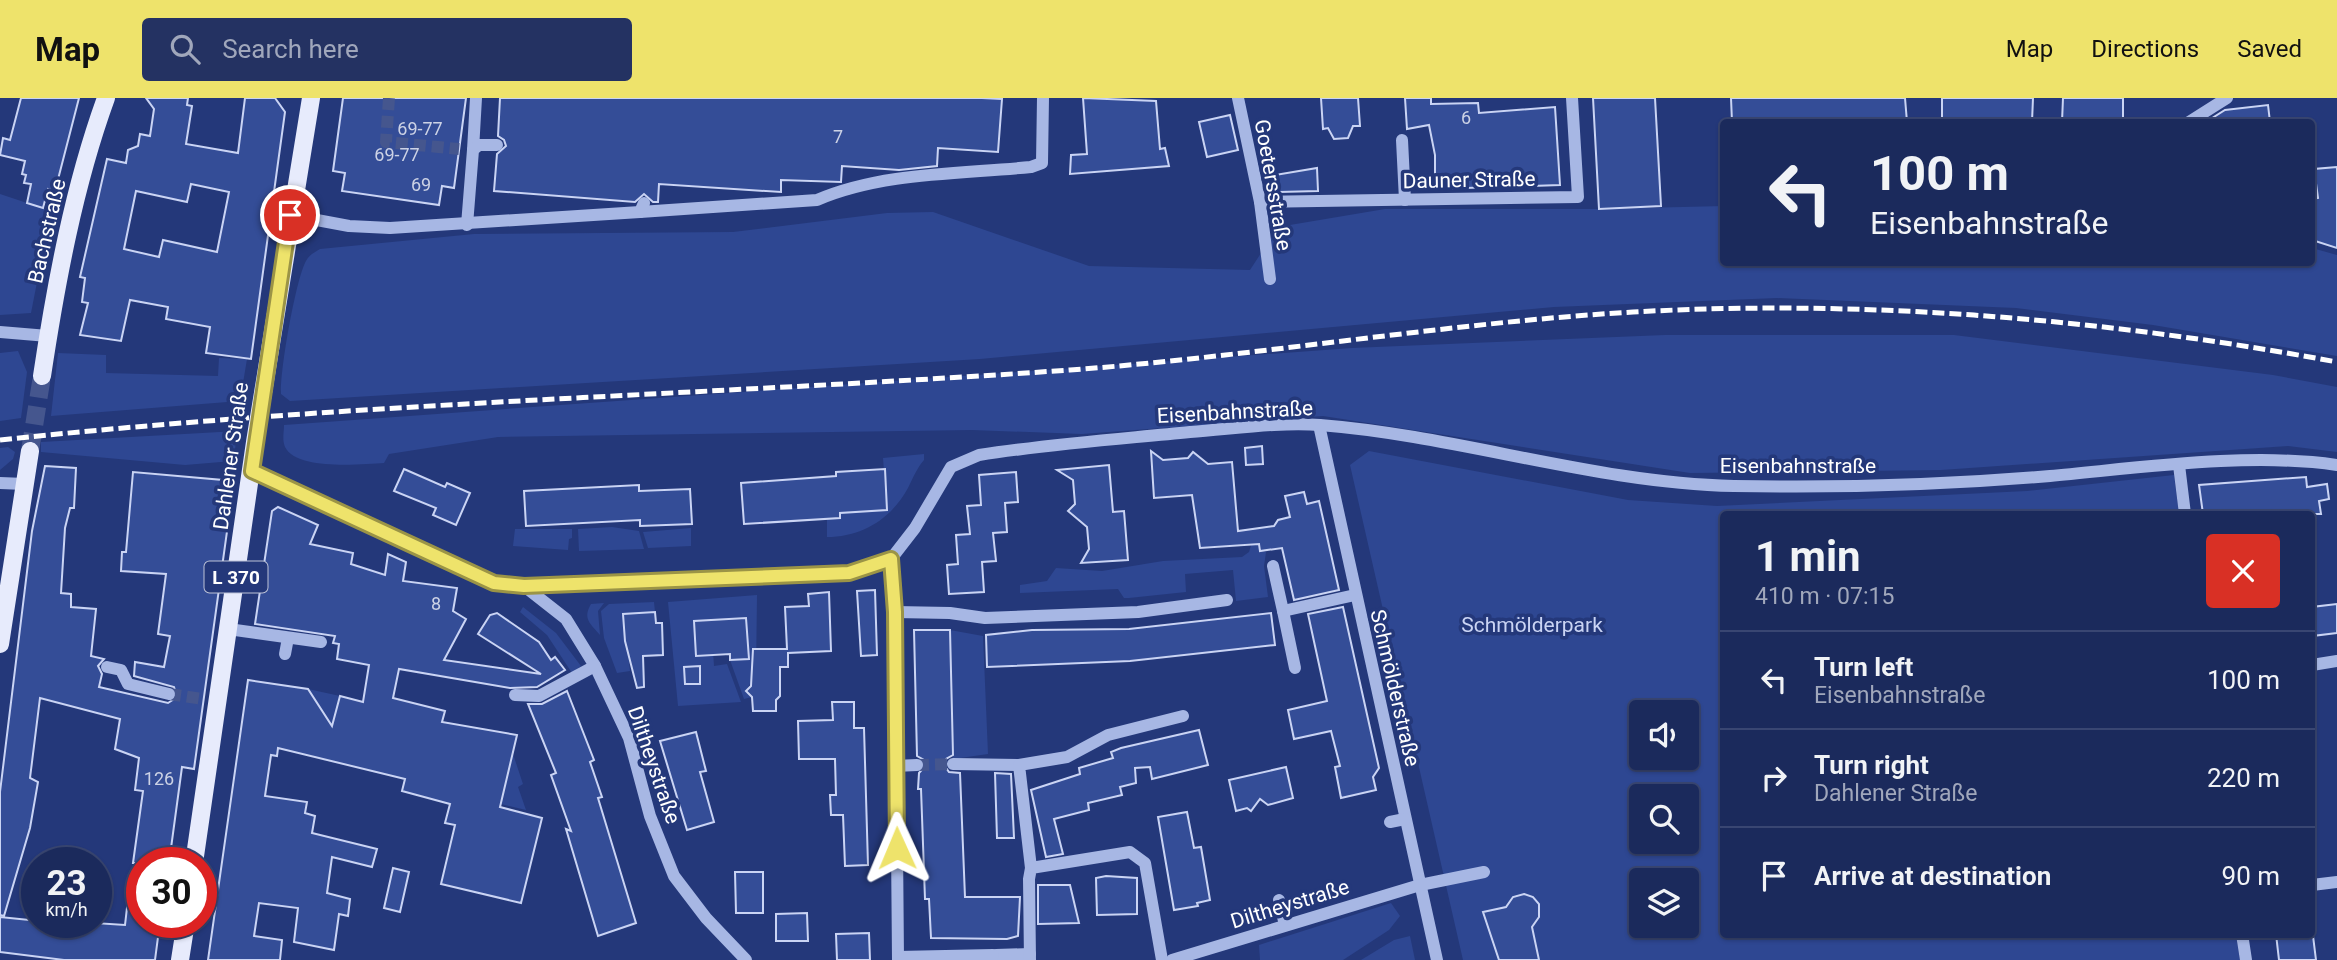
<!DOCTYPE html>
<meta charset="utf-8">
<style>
:root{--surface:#1b2a5c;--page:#243262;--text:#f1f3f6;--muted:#a0a7bb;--line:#394672;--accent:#eee36b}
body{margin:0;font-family:Roboto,sans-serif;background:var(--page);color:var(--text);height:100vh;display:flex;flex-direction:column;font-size:26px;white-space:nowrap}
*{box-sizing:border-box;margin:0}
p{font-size:23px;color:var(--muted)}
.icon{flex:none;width:38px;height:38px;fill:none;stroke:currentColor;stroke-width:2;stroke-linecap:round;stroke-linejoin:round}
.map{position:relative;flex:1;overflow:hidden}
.side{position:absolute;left:1720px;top:413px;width:595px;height:427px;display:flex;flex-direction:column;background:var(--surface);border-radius:7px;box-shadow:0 2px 5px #0004,0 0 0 2px var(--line)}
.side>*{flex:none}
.guide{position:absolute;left:1720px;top:21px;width:595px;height:147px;border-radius:7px;box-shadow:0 2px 5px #0004,0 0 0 2px var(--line);background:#1b2a5c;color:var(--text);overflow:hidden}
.fabs{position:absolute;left:1629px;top:602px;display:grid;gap:14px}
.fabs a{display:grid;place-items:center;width:70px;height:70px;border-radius:7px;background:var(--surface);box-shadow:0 2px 5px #0004,0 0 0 2px var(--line);font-size:35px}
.speed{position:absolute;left:21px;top:749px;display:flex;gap:14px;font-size:35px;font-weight:700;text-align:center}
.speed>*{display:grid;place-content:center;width:91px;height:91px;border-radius:50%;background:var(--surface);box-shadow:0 2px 5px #0004,0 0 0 2px var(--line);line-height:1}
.speed small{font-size:18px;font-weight:400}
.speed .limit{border:10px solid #d22;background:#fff;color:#111}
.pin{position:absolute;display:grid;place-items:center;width:60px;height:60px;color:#fff;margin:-30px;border:4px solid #fff;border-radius:50%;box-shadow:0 2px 7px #0007}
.me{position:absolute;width:77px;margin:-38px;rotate:359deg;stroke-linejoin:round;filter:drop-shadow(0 0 5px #0008)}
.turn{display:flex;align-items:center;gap:24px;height:147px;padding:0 35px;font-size:32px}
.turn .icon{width:91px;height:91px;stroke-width:2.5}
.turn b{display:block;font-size:49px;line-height:60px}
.round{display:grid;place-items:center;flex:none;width:74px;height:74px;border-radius:7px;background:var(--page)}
.headline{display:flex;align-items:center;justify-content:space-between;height:119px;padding:0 35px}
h1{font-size:42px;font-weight:700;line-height:52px}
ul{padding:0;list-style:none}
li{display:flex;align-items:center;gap:21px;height:98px;padding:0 35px;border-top:2px solid var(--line)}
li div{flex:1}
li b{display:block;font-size:26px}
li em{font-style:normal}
header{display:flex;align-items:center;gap:42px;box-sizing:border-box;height:98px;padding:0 35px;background:var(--accent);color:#111}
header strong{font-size:33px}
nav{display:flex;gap:38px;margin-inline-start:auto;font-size:24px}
.search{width:490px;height:63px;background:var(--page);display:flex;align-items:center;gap:18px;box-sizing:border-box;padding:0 24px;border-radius:7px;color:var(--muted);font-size:26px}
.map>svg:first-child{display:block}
</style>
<header>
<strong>Map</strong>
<div class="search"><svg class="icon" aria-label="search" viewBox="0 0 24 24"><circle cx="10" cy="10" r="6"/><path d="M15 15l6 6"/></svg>Search here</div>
<nav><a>Map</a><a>Directions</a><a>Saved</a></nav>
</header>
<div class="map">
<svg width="2337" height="862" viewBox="0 0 2337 862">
<rect width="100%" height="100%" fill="#24387a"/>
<g fill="#2e4792" fill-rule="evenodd">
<path d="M0 96 51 113 31 215 0 217Z"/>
<path d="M1724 108V164H2312V150L2337 157V258L2153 227 2016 210 1777 200 1554 209 980 261 290 303 281 296C280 272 295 186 305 165 308 158 313 155 320 151L474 136 733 134 887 115 933 114 1089 168 1250 172 1278 129 1385 111H1599Z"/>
<path d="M1665 237H1954L2273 277 2337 289V354L2288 348 1941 372 1690 375 1323 318 1082 336 972 332 498 339 389 356 384 365C362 366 297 373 285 349 282 342 284 334 284 327L1352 250Z"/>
<path d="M18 253 27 274 21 320 0 323V255Z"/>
<path d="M58 255 106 257V275L218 278 219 260 247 261 240 303 51 318Z"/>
<path d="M238 333 233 363 185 367 41 354V344Z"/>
<path d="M8 349 15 354 13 361 0 372V350Z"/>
<path d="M1369 353 1628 402 1717 408 2027 393 2174 377 2179 416H1724V836L2236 837 2240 862H1463L1350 367ZM1642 614H1687V660H1642ZM1642 698H1687V744H1642ZM1642 782H1687V828H1642Z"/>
<path d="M924 356V362C917 370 913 380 908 390 891 421 862 439 827 439V421L840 420 839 415 887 412 883 360Z"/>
<path d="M612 429 639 433 644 451 579 453 578 431Z"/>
<path d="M691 430V448L648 450 643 434Z"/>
<path d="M515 431H572V440L569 441 568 452 513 448Z"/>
<path d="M1256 431 1260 453 1266 454 1264 468 1268 499 1236 503 1233 472 1185 476 1186 494 1129 500H1124L1118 491 1020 495V487L1047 483 1056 470 1102 473 1163 463 1242 459 1249 454Z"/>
<path d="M757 497 756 575 746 593 752 599 744 601 730 562 748 550 746 520 695 523 713 553 714 568 727 566 741 604 678 608 668 504Z"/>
<path d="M654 504 655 514 624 517 630 573 617 575 604 540 601 513 609 506Z"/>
<path d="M604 505 598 513 600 537C591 526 582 521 591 506Z"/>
<path d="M523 509 556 535 581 568 572 575 547 537 520 514Z"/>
<path d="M950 532 983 538 988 656 953 661Z"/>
<path d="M308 591 340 598 328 645 311 596Z"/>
<path d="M513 656 523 686 518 689 526 712 501 706Z"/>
<path d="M1391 805 1400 818 1389 832 1343 862H1260L1259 847Z"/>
<path d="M1410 838 1415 862H1361L1394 842Z"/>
</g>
<g fill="#344d97" stroke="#cad4f4" stroke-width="2" fill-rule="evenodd">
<path d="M21 0H79L55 93 48 91 43 110 27 105 31 86 24 85 26 77 22 76 25 63 0 57 3 40 10 42Z"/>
<path d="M146 0H188L187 7 192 8 186 46 238 55 245 0H275L285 14 251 261 206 255 210 229 166 221 168 209 130 202 121 243 80 237 88 205 82 204 85 180 80 179 107 61 126 65 128 52 138 48 140 36 150 38 154 11ZM191 86 229 94 217 154 163 142 159 159 124 151 136 93 187 104Z"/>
<path d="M343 0H466L454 90 442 88 439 107 342 93 345 75 333 73Z"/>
<path d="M500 0H982L1002 1 998 54 938 50 937 68 899 72 842 68 841 84 781 82V94L659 86 658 104H653L644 96 635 104 494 93 497 56 506 48 504 42 498 38Z"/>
<path d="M1083 0 1156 3 1160 51 1165 50 1169 68 1070 76 1071 57 1087 56Z"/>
<path d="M1321 0H1358L1360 28H1353L1348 40 1334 41 1328 30 1323 31Z"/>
<path d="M1405 0H1431V6L1478 5 1479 15 1555 9 1560 87 1435 91V57L1429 27 1407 31Z"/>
<path d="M1593 0H1655L1661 108 1599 111Z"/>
<path d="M1731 0H1905L1907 24H1732Z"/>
<path d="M1942 0H2033L2032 24H1942Z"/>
<path d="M2063 0H2123V24H2062Z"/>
<path d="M2268 7 2270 24H2206L2225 12Z"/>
<path d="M1230 17 1238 52 1207 59 1199 24Z"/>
<path d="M2337 69V150L2312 142V101L2318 100 2314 71Z"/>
<path d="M1317 70 1318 93 1279 94 1275 77Z"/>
<path d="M1262 348 1263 366 1246 367 1245 350Z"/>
<path d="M1151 353 1163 362 1188 360 1193 354 1208 366 1232 364 1238 433 1274 428 1278 422 1290 419 1285 398 1304 394 1307 406 1319 403 1339 492 1294 502 1282 450 1260 453 1259 446 1200 450 1192 397 1154 400Z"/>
<path d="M1109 367 1113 414 1124 413 1128 462 1081 465 1089 451 1087 429 1068 413 1075 406 1073 382 1057 372Z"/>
<path d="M45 368 76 370 74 410H70L65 430 61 495 71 496V509L96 511 91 558 104 561 98 568 102 576 99 589 168 605 177 599 174 589 134 578 135 564 164 569 170 538 158 536 166 476 121 473 122 454H126L133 374 234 383 194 671 182 669 169 765H133L143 693 135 692 139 660 115 651 120 621 40 600 30 680 38 684 30 730 4 818 0 817V694L32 433Z"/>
<path d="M404 371 445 389 447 385 470 395 456 427 433 417 436 410 394 393Z"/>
<path d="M885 371 887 412 840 415V420L744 426 741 385 836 378V374Z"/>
<path d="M1016 374 1018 404 1005 405 1007 434 993 435 996 463 982 464 984 494 949 496 947 467 958 466 956 437 970 436 967 408 981 407 979 377Z"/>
<path d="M2306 379 2307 389 2327 386 2329 401 2319 403 2321 416H2281V414L2203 416 2199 387Z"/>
<path d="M639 387V393L690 391 692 426 640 428V422L526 428 524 393Z"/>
<path d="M278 409 318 427 310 446 353 455 351 466 385 477 388 456 406 464 403 483 457 490 453 513 466 521 444 562 541 576 478 536 490 517 497 515 539 544 551 562 555 559 565 572 537 589 510 590 399 571 393 600 445 613 442 624 517 637 500 709 542 720 521 805 441 786 455 727 445 725 450 706 402 693 405 681 278 650 277 658 271 657 265 698 307 704 305 715 315 718 312 735 377 751 372 769 332 759 327 795 350 801 348 818 339 816 334 852 294 844 298 810 259 805 254 838 282 842 280 862H208L248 582 308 591 332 628 340 598 363 604 369 567 337 561 339 546 333 545 335 538 255 526 272 413Z"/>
<path d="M875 492 877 557 861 558 857 493Z"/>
<path d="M829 494 831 553 788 555V569H780V598L776 602V613H753L752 599 746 593 751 588 753 551H787L785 509 809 508 808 496Z"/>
<path d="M2337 506V535L2312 538V509Z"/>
<path d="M1343 509 1379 670 1373 679 1376 692 1341 700 1335 669 1340 668 1331 633 1294 641 1288 612 1327 603 1308 516Z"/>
<path d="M655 514 656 525H662L663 557 643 558 644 589 637 590 625 543 623 516Z"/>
<path d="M1271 515 1275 547 1130 563 987 569 986 537 1032 532 1129 531Z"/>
<path d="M746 520 749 561 730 562V556L696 558 694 523Z"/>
<path d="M914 532H950L953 657 946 661 944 667 949 674 960 675 965 799H1020L1018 838 1007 841 931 840 929 801H925L921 691H918L919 675 926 667 924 662 917 658Z"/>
<path d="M700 568V586H685L684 569Z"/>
<path d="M567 593 594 662 590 664 602 699 598 700 636 825 598 838 566 731 571 733 551 677 556 675 528 606H542Z"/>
<path d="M832 604H854V630H864L868 767 845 768 843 717H831L830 697H836L835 661H799L798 623 833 622Z"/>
<path d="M1199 632 1208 667 1152 681 1150 669 1135 670 1136 685 1120 689 1122 697 1088 705 1089 712 1054 721 1063 756 1046 759 1031 692 1080 676 1079 670 1113 660 1111 654 1121 650Z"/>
<path d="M696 634 706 673 700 674 714 724 687 732 660 643Z"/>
<path d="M1286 669 1293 700 1268 707 1260 701 1251 713 1247 710 1236 713 1229 682Z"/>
<path d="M995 675 1011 676 1014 740H997Z"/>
<path d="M1187 714 1194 750 1201 749 1210 802 1197 805 1198 808 1174 812 1158 719Z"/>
<path d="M393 770 409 774 400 814 384 810Z"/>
<path d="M735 774H763V815H736Z"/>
<path d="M131 775 142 776V824H160L155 862H64L0 854V819L78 827 79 824 125 827Z"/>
<path d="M1106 778 1137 780V816L1097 817 1096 780Z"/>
<path d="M1038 787H1070L1079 825 1038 826Z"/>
<path d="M1524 796 1533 799 1539 806V819L1532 829 1539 862H1499L1483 814 1506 809 1513 799Z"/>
<path d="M807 815 808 843H776V816Z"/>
<path d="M869 835 870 862H837L836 836Z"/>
<path d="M2276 836 2313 838 2316 862H2279Z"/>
</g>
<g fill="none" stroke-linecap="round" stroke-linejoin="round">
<g stroke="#45568e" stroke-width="12" stroke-dasharray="12 6" stroke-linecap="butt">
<path d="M389 0 386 44 459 51"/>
<path d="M169 596 203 601"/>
<path d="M917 667 953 666"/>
</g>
<path stroke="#45568e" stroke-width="18" stroke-dasharray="18 9" stroke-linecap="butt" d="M30 353 42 278"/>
<g stroke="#a7b7e4" stroke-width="12">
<path d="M1238 0 1260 104 1270 181"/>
<path d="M2189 24 2227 0"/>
<path d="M1402 42 1405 102"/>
<path d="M473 52 476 0"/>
<path d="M1260 104 1578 99 1572 0"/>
<path d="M640 114 817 102C882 74 961 76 1031 69L1042 65 1043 0"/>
<path d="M290 117 349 128 390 130 640 114 644 105"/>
<path d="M467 127 473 52 479 47H497"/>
<path d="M0 234 48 238"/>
<path d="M1319 327 1437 862"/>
<path d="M2179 367 2185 416"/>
<path d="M252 373 494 485 524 488 849 475 891 461 915 430 951 369 979 357C1049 346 1120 341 1190 334 1233 331 1278 324 1320 327 1460 338 1594 385 1734 388 1839 390 1945 387 2050 378 2139 370 2249 354 2337 367"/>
<path d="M0 385 25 386"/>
<path d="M891 461 895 514 898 862"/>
<path d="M1273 468 1283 513"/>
<path d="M524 488 566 521 595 568 629 640 650 718 674 778 706 820 746 862"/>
<path d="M895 514 950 515 985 520 1138 514 1227 502"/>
<path d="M228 531 321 544"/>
<path d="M285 556 288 540"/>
<path d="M2312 567 2337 563"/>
<path d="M107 569 121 572 128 586 169 596"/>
<path d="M1295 570 1283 513 1355 497"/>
<path d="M515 597 539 598 595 568"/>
<path d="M953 666 1019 667"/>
<path d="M895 668 917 667"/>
<path d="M1390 724 1405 721"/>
<path d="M1031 770 1019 667 1067 659 1108 637 1183 618"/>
<path d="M2312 787 2337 784"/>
<path d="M1279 802 1285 827"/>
<path d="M2242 836 2246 862"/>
<path d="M996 857 1030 856"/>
<path d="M898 859 993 857"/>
<path d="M1030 862 1029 781 1031 770 1130 754 1145 765 1162 862"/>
<path d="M1172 862 1420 787 1484 774"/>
</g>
<g stroke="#e7ebfc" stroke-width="18">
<path d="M42 278C56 185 74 88 106 0"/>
<path d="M0 546 30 353"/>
<path d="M194 765 255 344 311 0"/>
<path d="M180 862 186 824"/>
</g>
<path stroke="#fff" stroke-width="5" stroke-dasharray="12 5" stroke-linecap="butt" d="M0 342C355 304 714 297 1070 272 1259 258 1445 225 1633 214 1868 201 2106 221 2337 264"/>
</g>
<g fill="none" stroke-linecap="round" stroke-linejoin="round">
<defs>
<path id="route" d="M290 117 252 373 494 485 524 488 849 475 891 461 895 514 897 750"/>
</defs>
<use href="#route" stroke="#9b9446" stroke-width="18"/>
<use href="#route" stroke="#eee36b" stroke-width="12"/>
</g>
<g text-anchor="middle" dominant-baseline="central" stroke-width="7" stroke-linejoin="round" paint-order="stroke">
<g font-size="18" fill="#ccd2e5">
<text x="1466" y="19">6</text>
<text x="420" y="30">69-77</text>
<text x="838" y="38">7</text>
<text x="397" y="56">69-77</text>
<text x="421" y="86">69</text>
<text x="436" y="505">8</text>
<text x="159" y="680">126</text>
</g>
<rect fill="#24387a" stroke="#bdc3d7" stroke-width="2" x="204.5" y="463.5" width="63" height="31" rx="5"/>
<g font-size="19" font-weight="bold" fill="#fff">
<text x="236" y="479">L 370</text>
</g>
<g font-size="21" fill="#fff" stroke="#24387a">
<text transform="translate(1469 82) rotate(-1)">Dauner Straße</text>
<text transform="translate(1273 87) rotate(80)">Goetersstraße</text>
<text transform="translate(47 133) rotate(-77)">Bachstraße</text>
<text transform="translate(1235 314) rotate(-3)">Eisenbahnstraße</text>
<text transform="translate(231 358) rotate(-82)">Dahlener Straße</text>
<text x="1798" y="368">Eisenbahnstraße</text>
<text transform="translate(1395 590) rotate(77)">Schmölderstraße</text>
<text transform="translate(654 667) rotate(71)">Diltheystraße</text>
<text transform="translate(1290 806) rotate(-17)">Diltheystraße</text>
</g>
<g font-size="21" fill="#cad4f4" stroke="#24387a">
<text x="1532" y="527">Schmölderpark</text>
</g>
</g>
</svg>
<div class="fabs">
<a><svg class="icon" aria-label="sound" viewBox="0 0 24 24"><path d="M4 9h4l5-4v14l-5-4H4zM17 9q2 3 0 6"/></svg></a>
<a><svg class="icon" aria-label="search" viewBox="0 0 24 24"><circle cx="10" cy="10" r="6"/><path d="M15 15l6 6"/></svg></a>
<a><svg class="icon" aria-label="layers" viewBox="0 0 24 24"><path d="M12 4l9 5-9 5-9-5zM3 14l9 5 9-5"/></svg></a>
</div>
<div class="speed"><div>23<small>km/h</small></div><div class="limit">30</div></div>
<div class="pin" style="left:290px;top:117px;background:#d93025"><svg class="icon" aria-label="arrive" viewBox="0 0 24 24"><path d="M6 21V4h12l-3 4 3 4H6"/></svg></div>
<svg class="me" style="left:897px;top:750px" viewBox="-20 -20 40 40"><path d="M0-17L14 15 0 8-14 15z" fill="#eee36b" stroke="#fff" stroke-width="4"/></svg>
<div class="guide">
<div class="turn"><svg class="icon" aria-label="left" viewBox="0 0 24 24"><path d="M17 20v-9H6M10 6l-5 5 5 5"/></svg><div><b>100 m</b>Eisenbahnstraße</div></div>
</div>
<section class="side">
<div class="headline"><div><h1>1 min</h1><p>410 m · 07:15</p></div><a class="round" style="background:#d93025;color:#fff"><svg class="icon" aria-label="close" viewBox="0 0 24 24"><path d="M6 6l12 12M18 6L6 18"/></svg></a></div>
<ul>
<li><svg class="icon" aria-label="left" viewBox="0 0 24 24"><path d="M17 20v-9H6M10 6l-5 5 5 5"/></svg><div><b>Turn left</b><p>Eisenbahnstraße</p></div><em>100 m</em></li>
<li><svg class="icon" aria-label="right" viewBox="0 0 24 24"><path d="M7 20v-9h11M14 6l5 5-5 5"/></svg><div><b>Turn right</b><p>Dahlener Straße</p></div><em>220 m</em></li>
<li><svg class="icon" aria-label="arrive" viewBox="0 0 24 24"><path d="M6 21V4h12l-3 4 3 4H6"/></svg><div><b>Arrive at destination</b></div><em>90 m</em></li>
</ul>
</section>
</div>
